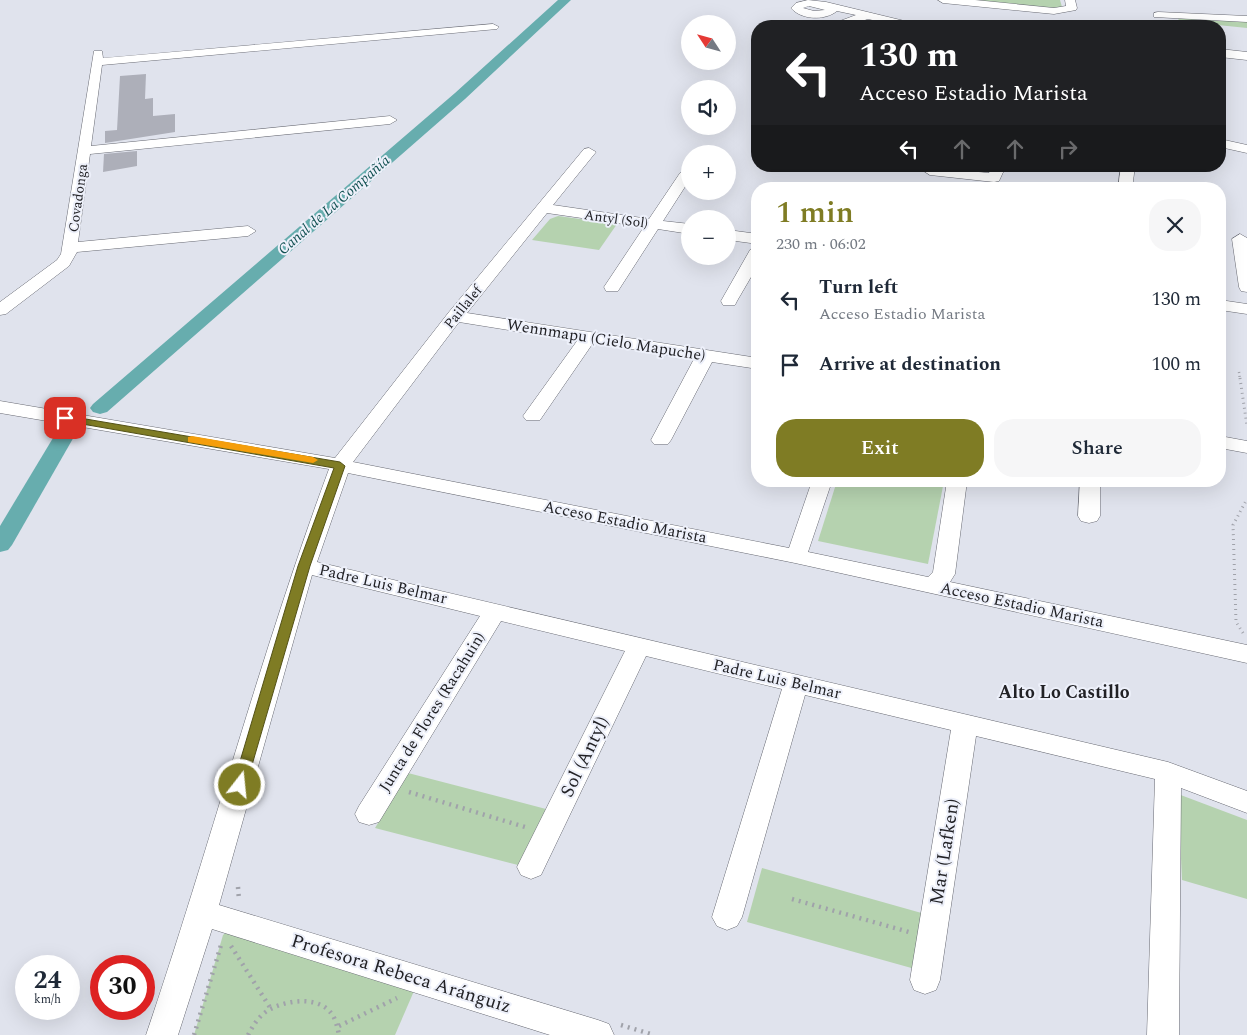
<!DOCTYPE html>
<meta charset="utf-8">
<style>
:root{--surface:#fff;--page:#f6f6f7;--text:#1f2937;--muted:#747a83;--accent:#7f7c24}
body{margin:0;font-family:Spectral,serif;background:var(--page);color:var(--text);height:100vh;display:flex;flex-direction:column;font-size:19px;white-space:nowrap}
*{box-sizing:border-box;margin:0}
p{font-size:16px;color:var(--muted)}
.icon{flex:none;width:28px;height:28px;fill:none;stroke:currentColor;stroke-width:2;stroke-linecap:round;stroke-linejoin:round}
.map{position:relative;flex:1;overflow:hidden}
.details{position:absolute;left:751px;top:182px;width:475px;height:305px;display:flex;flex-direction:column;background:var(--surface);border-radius:20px;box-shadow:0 5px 20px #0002}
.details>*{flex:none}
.guide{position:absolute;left:751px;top:20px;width:475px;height:152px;border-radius:20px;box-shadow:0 5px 20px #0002;background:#202124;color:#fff;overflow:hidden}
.needle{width:32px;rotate:306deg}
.buttons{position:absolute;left:681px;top:15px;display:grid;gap:10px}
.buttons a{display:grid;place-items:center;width:55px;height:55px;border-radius:50%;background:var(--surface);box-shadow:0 5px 20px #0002;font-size:25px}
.speed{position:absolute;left:15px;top:955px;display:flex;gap:10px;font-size:25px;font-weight:700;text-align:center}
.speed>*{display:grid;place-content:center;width:65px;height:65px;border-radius:50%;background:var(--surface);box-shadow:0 5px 20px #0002;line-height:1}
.speed small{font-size:12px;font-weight:400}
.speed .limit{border:8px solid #d22;background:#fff;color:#111}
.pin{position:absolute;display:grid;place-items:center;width:42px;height:42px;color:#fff;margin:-21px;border-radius:10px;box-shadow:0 2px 8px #0006}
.me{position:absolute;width:55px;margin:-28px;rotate:16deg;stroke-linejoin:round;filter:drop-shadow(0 0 4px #0008)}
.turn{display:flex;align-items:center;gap:18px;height:105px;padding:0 25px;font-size:22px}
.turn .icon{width:65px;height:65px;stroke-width:2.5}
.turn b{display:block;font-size:35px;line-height:42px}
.lanes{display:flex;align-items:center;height:48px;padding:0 25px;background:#0003;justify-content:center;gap:25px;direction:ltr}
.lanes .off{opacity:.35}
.round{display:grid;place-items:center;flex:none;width:52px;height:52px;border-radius:20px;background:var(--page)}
.headline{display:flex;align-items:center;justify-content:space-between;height:85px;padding:0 25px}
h1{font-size:30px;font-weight:600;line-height:38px;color:var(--accent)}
.cta{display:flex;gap:10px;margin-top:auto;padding:10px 25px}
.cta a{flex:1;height:58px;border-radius:20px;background:var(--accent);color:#fff;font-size:20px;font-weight:600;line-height:58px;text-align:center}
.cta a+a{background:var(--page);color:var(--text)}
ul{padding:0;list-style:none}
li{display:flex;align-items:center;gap:15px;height:65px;padding:0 25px}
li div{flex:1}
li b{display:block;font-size:19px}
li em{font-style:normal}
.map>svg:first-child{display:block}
</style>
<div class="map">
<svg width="1247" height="1035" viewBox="0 0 1247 1035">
<rect width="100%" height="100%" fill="#e0e3ed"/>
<g fill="#b5d2af">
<path d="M963 0H1060L1062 7 1053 8Z"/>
<path d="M1178 18 1247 22V28L1179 21Z"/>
<path d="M558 216 617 224 599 250 532 240 550 219Z"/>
<path d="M837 481H944L928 564 818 541Z"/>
<path d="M408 773 546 809 518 865 375 828Z"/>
<path d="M1178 794 1247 820V899L1182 880Z"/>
<path d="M762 868 925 914 915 969 747 922Z"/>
<path d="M230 929 414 991 395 1035H194L223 935Z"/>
</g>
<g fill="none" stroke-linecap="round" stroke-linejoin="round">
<g fill="#67adae" fill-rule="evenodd">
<path d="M558 0H571L465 99 107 412 100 414 93 412 90 408 93 404 455 93Z"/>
<path d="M69 422 76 424 79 428 12 545 8 550 0 552V526L59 428 62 424Z"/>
</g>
</g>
<g fill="#adafb9">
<path d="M146 74 145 99 153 98V116L175 114V132L105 143V131L117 130 120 76Z"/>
<path d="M137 151V166L103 172 104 154Z"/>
</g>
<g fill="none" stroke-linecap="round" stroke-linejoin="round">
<defs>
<g id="minor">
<path d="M808 0 826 2 917 24 919 26H900L868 19 846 26H831L832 24 856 15 837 11C825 21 801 20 791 8L796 3ZM809 6 825 10 814 11 803 8Z"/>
<path d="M938 0H975L1054 8 1066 6 1065 0H1075L1077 8 1076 10 1054 14 943 3Z"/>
<path d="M1158 12 1247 16V22L1154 17V13Z"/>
<path d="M931 23H943L949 26H925Z"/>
<path d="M493 24 499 27 497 29 102 65 91 146 390 116 397 120 390 124 90 154 78 242 248 226 256 231 248 236 77 252 69 266 6 314 0 315V302L57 260 61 254 94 51H102L103 58Z"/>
<path d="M1220 49 1247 52V60L1220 57Z"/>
<path d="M1220 139 1247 145V153L1220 147Z"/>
<path d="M589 148 596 152 553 205 649 219 680 173H690V179L663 221 690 224V234L658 229 618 291H606L604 287 644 227 547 213 467 313 758 358V369L712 362 671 440 668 444H654L651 440 694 359 593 343 540 420H526L523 416 577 341 459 322 353 462 789 548 812 481H832L808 552 928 577 933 572 947 481H967L955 574 950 582 1247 645V663L795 563 348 473 317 562 1168 762 1247 791V813L1181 788 1179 1035H1147L1155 779 976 736 940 980 936 990 925 994 914 990 910 980 951 730 805 695 742 917 737 926 727 930 717 926 712 917 782 689 646 656 541 875 531 879 521 875 517 867 625 651 501 621 379 822 369 825 359 822 355 814 359 806 480 616 312 575 219 905 598 1020 609 1024 614 1035H550L212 929 178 1035H146C210 847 260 655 329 469L0 413V401L335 458 449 312 584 149Z"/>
<path d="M916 166 989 173 992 166H1006L999 181 994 182 930 175Z"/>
<path d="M1121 166H1135L1132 189H1118Z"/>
<path d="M791 184 796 185 798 189H784L786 185Z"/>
<path d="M728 230 758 234V244L728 240Z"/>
<path d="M1240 234 1247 238V292L1241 291 1239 287 1232 239Z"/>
<path d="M758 245V265L737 301 735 305H723L721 301 750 250Z"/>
<path d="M1220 300 1247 304V314L1220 310Z"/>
<path d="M1220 436 1247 441V453L1220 448Z"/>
<path d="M1080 481H1100V516L1097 521 1089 523 1081 521 1078 516Z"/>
</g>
</defs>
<use href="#minor" stroke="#686a73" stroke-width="1"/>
<path stroke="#a0a2aa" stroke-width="2.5" stroke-dasharray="1 3" stroke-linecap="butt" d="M1239 372 1240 380"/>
<g stroke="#a0a2aa" stroke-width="3" stroke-dasharray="1 4" stroke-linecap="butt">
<path d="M1240 378 1247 426"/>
<path d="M1243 633 1236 622 1233 525 1247 499"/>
</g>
<g stroke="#a0a2aa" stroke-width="4.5" stroke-dasharray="2 5" stroke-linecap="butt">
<path d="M409 792 525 827"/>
<path d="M238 887 239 900"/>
<path d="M792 899 909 932"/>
<path d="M231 946 271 1009"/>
<path d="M621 1025 654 1035"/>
<path d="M339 1026 397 998"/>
<path d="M194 1035 221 945"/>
<path d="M248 1035C253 1026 258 1017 267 1011 286 999 325 994 335 1020 337 1025 338 1030 339 1035"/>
</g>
<use href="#minor" fill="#fff" fill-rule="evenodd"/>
</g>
<path fill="#7f7c24" stroke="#535117" d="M62 415 340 462 345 466 310 566 245 789H235L233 785 298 566 334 468 65 421 62 420Z"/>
<path fill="#f59e0b" d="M192 436 313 457 318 460 313 463 188 442V437Z"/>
<g text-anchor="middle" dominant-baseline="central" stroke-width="4" stroke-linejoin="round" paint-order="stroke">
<g font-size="14" fill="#222226" stroke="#edf0fa">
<text transform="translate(78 198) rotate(-82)">Covadonga</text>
<text transform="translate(616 219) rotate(8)">Antyl (Sol)</text>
<text transform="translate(463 307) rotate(-51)">Paillalef</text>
</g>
<g font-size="15" font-style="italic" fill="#125152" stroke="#edf0fa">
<text transform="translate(334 205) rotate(-41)">Canal de La Compañía</text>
</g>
<g font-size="16" fill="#222226" stroke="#edf0fa">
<text transform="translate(606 340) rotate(9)">Wennmapu (Cielo Mapuche)</text>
<text transform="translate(625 522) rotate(11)">Acceso Estadio Marista</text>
<text transform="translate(383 584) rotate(13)">Padre Luis Belmar</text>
<text transform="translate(1022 605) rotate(12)">Acceso Estadio Marista</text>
<text transform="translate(777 679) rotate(13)">Padre Luis Belmar</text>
<text transform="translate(432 712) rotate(-58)">Junta de Flores (Racahuin)</text>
</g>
<g font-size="18" font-weight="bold" fill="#222226" stroke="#edf0fa">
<text x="1064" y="692">Alto Lo Castillo</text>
</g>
<g font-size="19" fill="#222226" stroke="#edf0fa">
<text transform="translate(585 757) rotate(-64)">Sol (Antyl)</text>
<text transform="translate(945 852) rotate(-81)">Mar (Lafken)</text>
<text transform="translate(401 974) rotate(17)">Profesora Rebeca Aránguiz</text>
</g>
</g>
</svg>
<div class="buttons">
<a><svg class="needle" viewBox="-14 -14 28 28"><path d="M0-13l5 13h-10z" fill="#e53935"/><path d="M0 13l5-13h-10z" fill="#747a83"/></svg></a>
<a><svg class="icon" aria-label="sound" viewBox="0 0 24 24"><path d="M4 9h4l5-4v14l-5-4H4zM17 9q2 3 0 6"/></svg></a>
<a>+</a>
<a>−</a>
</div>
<div class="speed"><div>24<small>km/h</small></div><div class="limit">30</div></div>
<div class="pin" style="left:65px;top:418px;background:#d93025"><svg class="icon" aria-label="arrive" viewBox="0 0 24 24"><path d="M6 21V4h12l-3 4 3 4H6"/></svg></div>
<svg class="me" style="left:240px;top:785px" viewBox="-20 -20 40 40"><circle r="17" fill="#7f7c24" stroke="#fff" stroke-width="3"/><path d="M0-11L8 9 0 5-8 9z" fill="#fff"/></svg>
<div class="guide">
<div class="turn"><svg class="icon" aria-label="left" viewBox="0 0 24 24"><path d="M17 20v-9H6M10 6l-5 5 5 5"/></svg><div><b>130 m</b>Acceso Estadio Marista</div></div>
<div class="lanes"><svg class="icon" aria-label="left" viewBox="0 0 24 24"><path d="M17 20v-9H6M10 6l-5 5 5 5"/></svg><svg class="icon off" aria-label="ahead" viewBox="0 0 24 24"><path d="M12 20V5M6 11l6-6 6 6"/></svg><svg class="icon off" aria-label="ahead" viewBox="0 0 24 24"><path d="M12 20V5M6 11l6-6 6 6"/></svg><svg class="icon off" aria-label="right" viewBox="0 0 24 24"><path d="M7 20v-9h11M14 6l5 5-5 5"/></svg></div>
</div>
<section class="details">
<div class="headline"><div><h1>1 min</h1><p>230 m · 06:02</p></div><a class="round"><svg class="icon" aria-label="close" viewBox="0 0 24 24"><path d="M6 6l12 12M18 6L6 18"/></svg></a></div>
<ul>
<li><svg class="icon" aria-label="left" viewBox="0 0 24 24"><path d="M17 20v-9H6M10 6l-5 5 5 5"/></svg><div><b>Turn left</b><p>Acceso Estadio Marista</p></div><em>130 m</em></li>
<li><svg class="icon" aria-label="arrive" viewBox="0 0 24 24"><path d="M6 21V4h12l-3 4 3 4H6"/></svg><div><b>Arrive at destination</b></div><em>100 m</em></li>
</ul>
<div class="cta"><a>Exit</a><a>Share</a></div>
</section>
</div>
